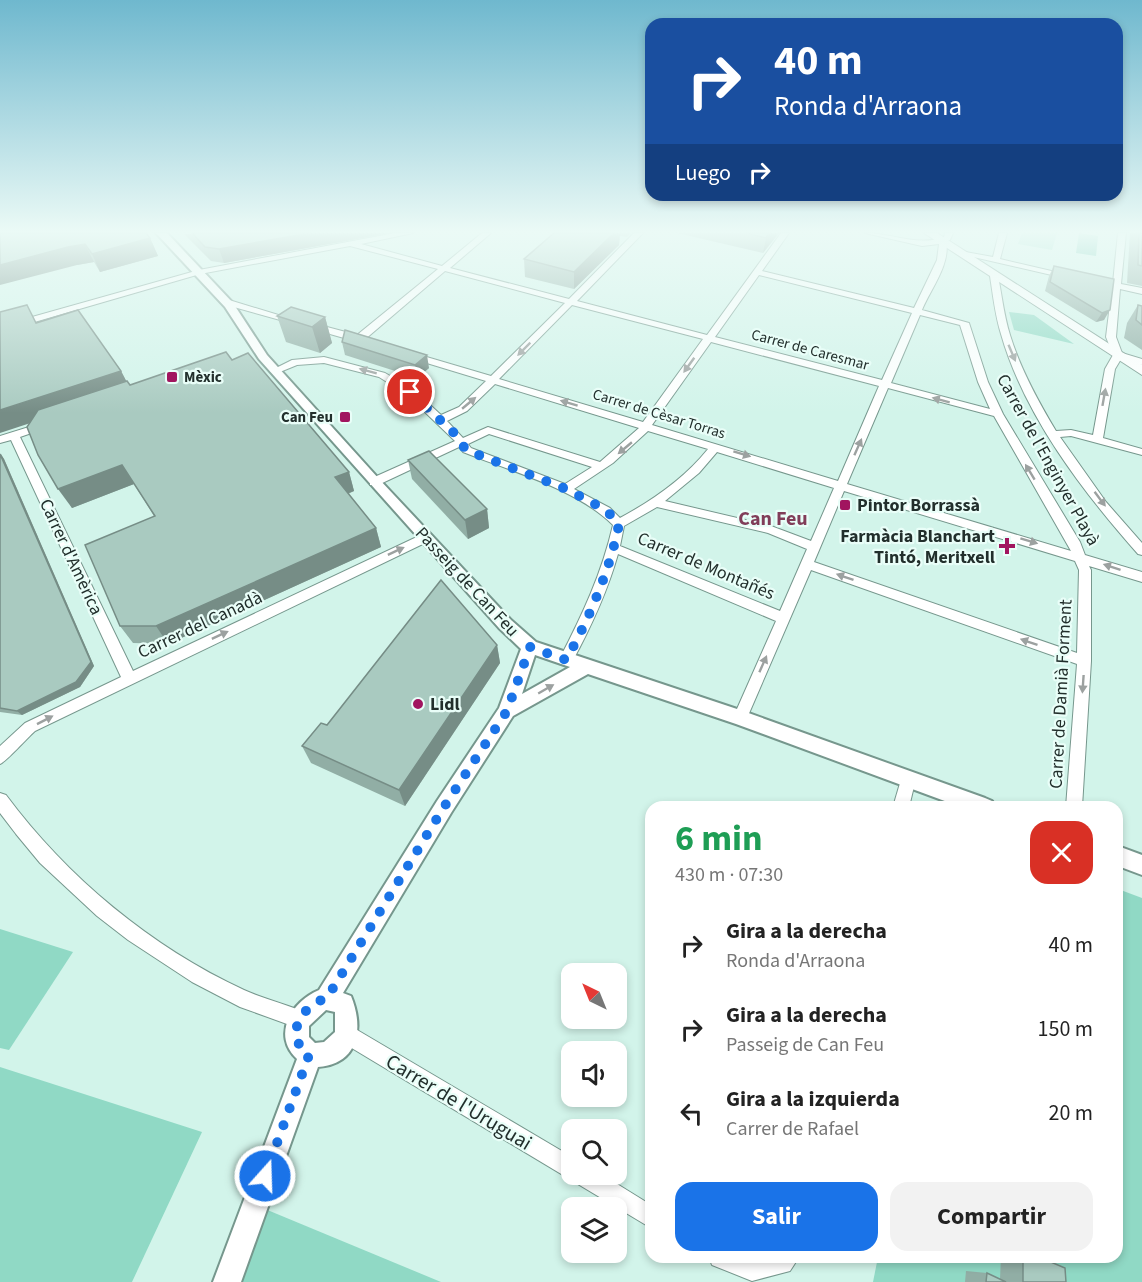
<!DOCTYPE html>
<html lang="es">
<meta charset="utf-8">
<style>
:root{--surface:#fff;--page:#f2f2f2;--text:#222;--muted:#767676;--accent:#1a73e8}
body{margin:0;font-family:"Source Sans 3",sans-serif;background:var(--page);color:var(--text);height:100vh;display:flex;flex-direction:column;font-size:22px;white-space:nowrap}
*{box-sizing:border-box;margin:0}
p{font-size:20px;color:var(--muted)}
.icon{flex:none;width:33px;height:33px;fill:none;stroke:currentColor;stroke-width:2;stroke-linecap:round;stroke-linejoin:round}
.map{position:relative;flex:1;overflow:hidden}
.panel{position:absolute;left:645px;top:801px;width:478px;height:462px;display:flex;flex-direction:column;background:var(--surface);border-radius:18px;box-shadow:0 3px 9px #0003}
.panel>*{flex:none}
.banner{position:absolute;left:645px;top:18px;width:478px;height:183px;border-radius:18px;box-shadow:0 3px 9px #0003;background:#1a4fa0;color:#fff;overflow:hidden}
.needle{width:39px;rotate:317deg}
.controls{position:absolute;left:561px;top:963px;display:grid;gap:12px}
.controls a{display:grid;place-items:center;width:66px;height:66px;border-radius:12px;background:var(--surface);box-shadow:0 3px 9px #0003;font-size:30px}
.pin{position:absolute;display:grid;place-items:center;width:51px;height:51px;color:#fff;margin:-26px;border:3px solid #fff;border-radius:50%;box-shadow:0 2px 6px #0007}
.me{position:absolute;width:66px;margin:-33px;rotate:20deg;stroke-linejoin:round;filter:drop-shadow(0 0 4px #0008)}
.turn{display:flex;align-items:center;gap:21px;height:126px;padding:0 30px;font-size:27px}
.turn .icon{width:78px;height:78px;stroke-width:2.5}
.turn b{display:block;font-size:42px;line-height:51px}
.then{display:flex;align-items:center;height:57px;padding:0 30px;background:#0003;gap:12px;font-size:22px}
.round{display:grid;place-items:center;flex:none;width:63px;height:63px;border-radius:18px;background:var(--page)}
.overview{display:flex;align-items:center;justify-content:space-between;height:102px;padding:0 30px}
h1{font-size:36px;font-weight:700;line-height:45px;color:#1e9e55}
.button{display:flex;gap:12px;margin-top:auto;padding:12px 30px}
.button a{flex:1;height:69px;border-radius:18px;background:var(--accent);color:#fff;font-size:24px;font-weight:700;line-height:69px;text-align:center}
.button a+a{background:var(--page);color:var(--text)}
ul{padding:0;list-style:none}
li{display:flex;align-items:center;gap:18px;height:84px;padding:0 30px}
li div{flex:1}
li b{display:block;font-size:22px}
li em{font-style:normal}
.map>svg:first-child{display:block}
</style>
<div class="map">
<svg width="1142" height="1282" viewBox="0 0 1142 1282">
<rect width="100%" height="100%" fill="#d2f4ea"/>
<g fill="#90d9c5">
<path d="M1022 233H1057L1052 250 1018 244Z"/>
<path d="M1009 312 1034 315 1074 344 1014 330Z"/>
<path d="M1118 889 1142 898V1282H873L878 1257H1118Z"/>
<path d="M0 929 73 952 9 1050 0 1048Z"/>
<path d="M0 1067 202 1132 132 1282H0Z"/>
<path d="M265 1209 441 1282H240Z"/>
</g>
<path fill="#59bfa7" d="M1079 233 1098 236 1096 256 1076 253Z"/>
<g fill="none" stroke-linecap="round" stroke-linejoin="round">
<defs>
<g id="minor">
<path d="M395 233H413L361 244 442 266 482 233H491L450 268 569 299 634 233H643L577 301 707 335 781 233H789L762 271 914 308 937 260 939 244 922 246 865 233C892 233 919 247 944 237L945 233H953L950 240 946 241C951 264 930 290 922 310L969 323 988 382 1003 414 1080 542 1085 555 1142 572V582L1089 566 1091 570V661L1082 807H1066L1077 664 811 570 747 718 745 722 740 724 735 722 733 718 776 621 618 554C607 593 590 629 571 664H561L559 660C582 616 602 573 613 525 577 489 510 471 463 452L459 447 378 485H370V479L455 441 406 394 379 377 324 363 297 365 275 374 270 371 292 360 324 357 385 373 414 390 441 415 459 407 486 381 407 357V353H413L491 376 565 303 445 271 363 341 358 342 309 328V324L312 323 357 335 438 269 350 246 200 274 0 332V326L199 270ZM759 275 912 313 882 380 715 337ZM572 305 703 339 643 422 499 379ZM920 315 960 325 978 382 990 409 891 383ZM711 342 879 386 838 481 652 425ZM495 384 639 428 600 462 488 427 463 438 447 421 467 411ZM888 388 994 416 1071 551 847 484ZM648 431 708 449C684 479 653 500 620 518L610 508 574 489 613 463ZM489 434 592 467 565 484 471 448 468 444ZM717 452 834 488 811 541 771 526 665 501 699 473ZM844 491 1075 561 1079 570 1077 653 814 562ZM657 507 768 533 807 549 780 611 620 546 624 526Z"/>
<path d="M999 233H1007L1000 259 1073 276 1069 279 956 253 960 251 993 257Z"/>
<path d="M1118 233H1126L1121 284 1142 288V294L1120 289 1116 337 1122 353 1142 359V365L1121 359 1115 369 1103 438 1142 449V455L1071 436 1060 437 1106 502 1142 543V555L1138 554C1083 492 1024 415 1001 334 995 315 993 295 990 276L994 273 998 276C1002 296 1004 316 1010 335 1020 368 1038 401 1056 431L1071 430 1093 435 1105 369 1113 355 1106 337 1112 288 1093 282 1097 279 1113 283Z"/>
<path d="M223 300H229L298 321 291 323 223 304Z"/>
<path d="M45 422 49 423V427L20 437 133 671 421 535 425 534 431 538 429 541 35 731C27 738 7 761 0 764V746L25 723 121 677 11 440 0 443V436Z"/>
<path d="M908 771 913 773 916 778 909 807H893L903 773Z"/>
<path d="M0 793 6 795C67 877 151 947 244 990 264 999 285 1004 305 1012L307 1019 305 1026 298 1028 240 1007 192 982 128 940 97 916 40 863 16 834 0 813Z"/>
<path d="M347 1024 572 1157V1174H601L651 1205V1228L340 1041 337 1034 340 1027Z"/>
<path d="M709 1257 752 1259 799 1257 790 1271 752 1281 712 1265Z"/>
</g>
<g id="tertiary">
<path d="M156 233H167L233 303 267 355 379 479 511 620 536 642 740 710 985 798 992 801 995 807H961L736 724 588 674 513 716 451 813 343 993 351 996C364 1028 359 1064 318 1067L241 1282H213L297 1059C271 1035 292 1001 319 990L437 801 499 708 521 649 499 628 259 359 225 307ZM535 655 570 667 522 694ZM326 1010 335 1012V1032L324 1042 315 1043 309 1037V1026Z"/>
<path d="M1118 846 1142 855V875L1118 866Z"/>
</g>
<path id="secondary" d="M924 233H937L1142 365V375Z"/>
</defs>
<use href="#minor" stroke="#76978d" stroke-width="2"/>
<use href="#tertiary" stroke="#76978d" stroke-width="4"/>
<use href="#secondary" stroke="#76978d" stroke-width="2"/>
<use href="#minor" fill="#fff" fill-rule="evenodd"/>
<use href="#tertiary" fill="#fff" fill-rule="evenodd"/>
<use href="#secondary" fill="#fff" fill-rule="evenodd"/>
</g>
<g fill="#91aea5">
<path d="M0 233 150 238 158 256 100 272 94 262 77 265Z"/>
<path d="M390 233 224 263 211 261 184 234Z"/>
<path d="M554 233H631L627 237 620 236 619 245 574 289 525 277 524 259Z"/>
<path d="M677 233H779L763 253Z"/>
<path d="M1130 233H1142V286L1127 283Z"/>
<path d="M1054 266 1114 279 1104 320 1096 322 1045 291 1049 276Z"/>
<path d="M1138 305 1142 306V350L1124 338 1127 323Z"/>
<path d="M277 316 325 317 332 343 320 353 286 342Z"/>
<path d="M38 323 121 371 126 381 130 385 232 360 349 472 354 491 348 494 376 528 381 547 168 644 133 643 120 626 154 516 134 484 72 508 29 424Z"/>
<path d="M342 342 429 368 417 378 345 355Z"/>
<path d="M0 454 4 459 94 666 80 687 22 715 0 712Z"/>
<path d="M408 460 487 509 489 528 468 539 412 479Z"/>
<path d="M497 645 500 663 405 806 311 763 302 746 327 725Z"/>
<path d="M1001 1257H1039L1066 1282H965L966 1271 987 1273 1000 1279Z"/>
</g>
<g fill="#768d86">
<path d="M310 233H390L224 263 219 249Z"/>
<path d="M614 233H620L619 245 574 289V272Z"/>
<path d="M769 233H779L763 253 766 238Z"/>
<path d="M150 238 158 256 100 272 92 254Z"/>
<path d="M85 244 94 262 77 265 0 285V265L68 247Z"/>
<path d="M1110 310 1104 320 1096 322 1102 313Z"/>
<path d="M325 317 332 343 320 353 312 327Z"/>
<path d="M427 355 429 368 417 378 415 365Z"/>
<path d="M121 371 131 390 0 433V410Z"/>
<path d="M1 454 4 459 94 666 80 687 22 715 17 711Z"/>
<path d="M122 465 134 484 72 508 58 489Z"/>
<path d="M349 472 354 491 341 496 335 477Z"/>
<path d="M487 509 489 528 468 539 465 520Z"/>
<path d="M376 528 381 547 168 644 156 626Z"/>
<path d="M497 645 500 663 405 806 399 790Z"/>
</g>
<g fill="#a9cac0" stroke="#768d86" stroke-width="1.5">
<path d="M0 233H146L150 238 92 254 85 244 68 247 0 265Z"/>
<path d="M192 233H310L219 249 205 247Z"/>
<path d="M554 233H614L574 272 524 259Z"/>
<path d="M746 233H769L766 238Z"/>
<path d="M1139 233H1142V266L1138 265Z"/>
<path d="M1054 266 1114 279 1110 310 1102 313 1050 282Z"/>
<path d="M27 305 36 323 78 310 121 371 0 410V312Z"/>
<path d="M1138 305 1142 306V325L1136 320Z"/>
<path d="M291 307 325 317 312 327 277 316Z"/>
<path d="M345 330 427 355 415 365 342 342Z"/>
<path d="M226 352 232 360 248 353 349 472 335 477 376 528 156 626H120L85 545 155 516 122 465 58 489 38 455 27 427 38 410 127 381 130 385Z"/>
<path d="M429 451 487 509 465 520 408 460Z"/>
<path d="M0 454 91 662 76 682 17 711 0 708Z"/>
<path d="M441 580 497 645 399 790 302 746 321 723 327 725Z"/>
<path d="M1023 1257H1039L1065 1268 1066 1282H1023Z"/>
<path d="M987 1273 1006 1282H986Z"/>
</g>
<defs><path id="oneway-solid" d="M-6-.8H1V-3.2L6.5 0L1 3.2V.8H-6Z" transform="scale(1.5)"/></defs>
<g fill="#9ca1a0">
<use href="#oneway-solid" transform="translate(524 349) rotate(135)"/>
<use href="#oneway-solid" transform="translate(1012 353) rotate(67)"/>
<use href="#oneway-solid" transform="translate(689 365) rotate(126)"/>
<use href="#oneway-solid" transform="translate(368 371) rotate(-165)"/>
<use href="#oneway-solid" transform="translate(1104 397) rotate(-80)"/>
<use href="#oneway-solid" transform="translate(941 400) rotate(-165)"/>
<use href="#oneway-solid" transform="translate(469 403) rotate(-40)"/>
<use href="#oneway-solid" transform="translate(569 403) rotate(-163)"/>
<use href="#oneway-solid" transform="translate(858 447) rotate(-66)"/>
<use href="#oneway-solid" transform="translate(625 448) rotate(140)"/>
<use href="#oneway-solid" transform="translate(742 454) rotate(17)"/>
<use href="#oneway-solid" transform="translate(1030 472) rotate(-121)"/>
<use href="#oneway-solid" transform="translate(1100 499) rotate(53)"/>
<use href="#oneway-solid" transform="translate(1029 541) rotate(17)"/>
<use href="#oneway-solid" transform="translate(396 551) rotate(-25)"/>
<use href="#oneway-solid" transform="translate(1112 567) rotate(-162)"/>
<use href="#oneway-solid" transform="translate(845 577) rotate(-161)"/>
<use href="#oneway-solid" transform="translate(220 635) rotate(-25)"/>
<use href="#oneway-solid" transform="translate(1029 642) rotate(-161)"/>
<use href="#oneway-solid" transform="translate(763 664) rotate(-66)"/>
<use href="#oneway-solid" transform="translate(1083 684) rotate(94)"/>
<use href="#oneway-solid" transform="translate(546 689) rotate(-30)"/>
<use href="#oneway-solid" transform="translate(45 720) rotate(-27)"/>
</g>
<linearGradient id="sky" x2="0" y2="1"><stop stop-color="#6fb8ce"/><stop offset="0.56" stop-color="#ebfaf6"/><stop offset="1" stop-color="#ebfaf6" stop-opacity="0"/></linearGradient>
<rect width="1142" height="413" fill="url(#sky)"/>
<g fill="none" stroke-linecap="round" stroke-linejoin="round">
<path stroke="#1a73e8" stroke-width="10" stroke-dasharray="0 18" d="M265 1176 309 1055C282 1036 302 1005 327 998L444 807 507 711 530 647 566 660C589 619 610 570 619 524L606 510 566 489 466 450 454 433 410 392"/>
</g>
<g fill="#a1155f" stroke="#e9fef8" stroke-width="2">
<rect x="166" y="371" width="12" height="12" rx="3"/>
<rect x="339" y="411" width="12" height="12" rx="3"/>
<rect x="839" y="499" width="12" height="12" rx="3"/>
<path d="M1004 537h6v6h6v6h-6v6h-6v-6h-6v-6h6z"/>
<circle cx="418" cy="704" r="6"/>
</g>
<g text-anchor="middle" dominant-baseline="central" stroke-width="4.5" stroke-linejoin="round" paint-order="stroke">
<g font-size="15" fill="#222f2c" stroke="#e9fef8">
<text transform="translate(810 350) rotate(15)">Carrer de Caresmar</text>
<text transform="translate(659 414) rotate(17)">Carrer de Cèsar Torras</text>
</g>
<g font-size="15" font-weight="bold" fill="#222f2c" stroke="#e9fef8" text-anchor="start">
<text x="184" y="377">Mèxic</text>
<text x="333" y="417" text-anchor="end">Can Feu</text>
</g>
<g font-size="18" fill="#222f2c" stroke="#e9fef8">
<text transform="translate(1048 460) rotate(61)">Carrer de l'Enginyer Playà</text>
<text transform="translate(71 557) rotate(65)">Carrer d'Amèrica</text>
<text transform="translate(706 566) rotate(23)">Carrer de Montañés</text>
<text transform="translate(467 582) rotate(47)">Passeig de Can Feu</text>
<text transform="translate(200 625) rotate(-25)">Carrer del Canadà</text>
<text transform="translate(1061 694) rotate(-87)">Carrer de Damià Forment</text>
</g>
<g font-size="18" font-weight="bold" fill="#222f2c" stroke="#e9fef8" text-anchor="start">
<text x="857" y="505">Pintor Borrassà</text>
<text x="995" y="536" text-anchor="end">Farmàcia Blanchart<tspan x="995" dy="21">Tintó, Meritxell</tspan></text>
<text x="430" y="704">Lidl</text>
</g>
<g font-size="20" font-weight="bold" fill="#813d59" stroke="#e9fef8">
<text x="773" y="519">Can Feu</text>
</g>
<g font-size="21" fill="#222f2c" stroke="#e9fef8">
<text transform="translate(459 1102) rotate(31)">Carrer de l'Uruguai</text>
</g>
</g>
</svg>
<div class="controls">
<a><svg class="needle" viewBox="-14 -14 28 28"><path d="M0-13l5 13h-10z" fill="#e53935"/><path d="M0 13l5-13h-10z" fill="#767676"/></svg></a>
<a><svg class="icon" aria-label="sound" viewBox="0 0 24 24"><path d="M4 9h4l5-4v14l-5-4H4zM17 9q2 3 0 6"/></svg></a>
<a><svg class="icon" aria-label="search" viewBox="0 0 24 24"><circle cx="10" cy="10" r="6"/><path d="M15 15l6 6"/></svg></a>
<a><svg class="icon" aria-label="layers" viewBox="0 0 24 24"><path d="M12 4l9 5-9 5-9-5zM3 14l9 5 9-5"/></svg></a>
</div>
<div class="pin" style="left:410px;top:392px;background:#d93025"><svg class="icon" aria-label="arrive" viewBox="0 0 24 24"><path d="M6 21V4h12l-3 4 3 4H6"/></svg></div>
<svg class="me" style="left:265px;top:1176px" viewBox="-20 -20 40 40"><circle r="17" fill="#1a73e8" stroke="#fff" stroke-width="3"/><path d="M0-11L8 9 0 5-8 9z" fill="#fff"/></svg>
<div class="banner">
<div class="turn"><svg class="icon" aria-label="right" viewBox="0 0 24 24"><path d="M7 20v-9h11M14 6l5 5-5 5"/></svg><div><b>40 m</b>Ronda d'Arraona</div></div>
<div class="then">Luego<svg class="icon" aria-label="right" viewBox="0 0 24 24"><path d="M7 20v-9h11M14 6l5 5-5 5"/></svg></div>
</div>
<section class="panel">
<div class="overview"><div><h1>6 min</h1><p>430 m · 07:30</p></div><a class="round" style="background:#d93025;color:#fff"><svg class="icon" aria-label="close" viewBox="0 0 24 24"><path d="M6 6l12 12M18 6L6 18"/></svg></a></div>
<ul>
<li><svg class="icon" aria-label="right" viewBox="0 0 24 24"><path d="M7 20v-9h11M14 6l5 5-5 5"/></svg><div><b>Gira a la derecha</b><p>Ronda d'Arraona</p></div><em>40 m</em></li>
<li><svg class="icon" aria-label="right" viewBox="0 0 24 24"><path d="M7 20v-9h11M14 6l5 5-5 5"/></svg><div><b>Gira a la derecha</b><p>Passeig de Can Feu</p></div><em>150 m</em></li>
<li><svg class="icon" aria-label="left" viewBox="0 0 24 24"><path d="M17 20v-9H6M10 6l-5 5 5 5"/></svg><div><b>Gira a la izquierda</b><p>Carrer de Rafael</p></div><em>20 m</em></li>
</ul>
<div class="button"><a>Salir</a><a>Compartir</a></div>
</section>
</div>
